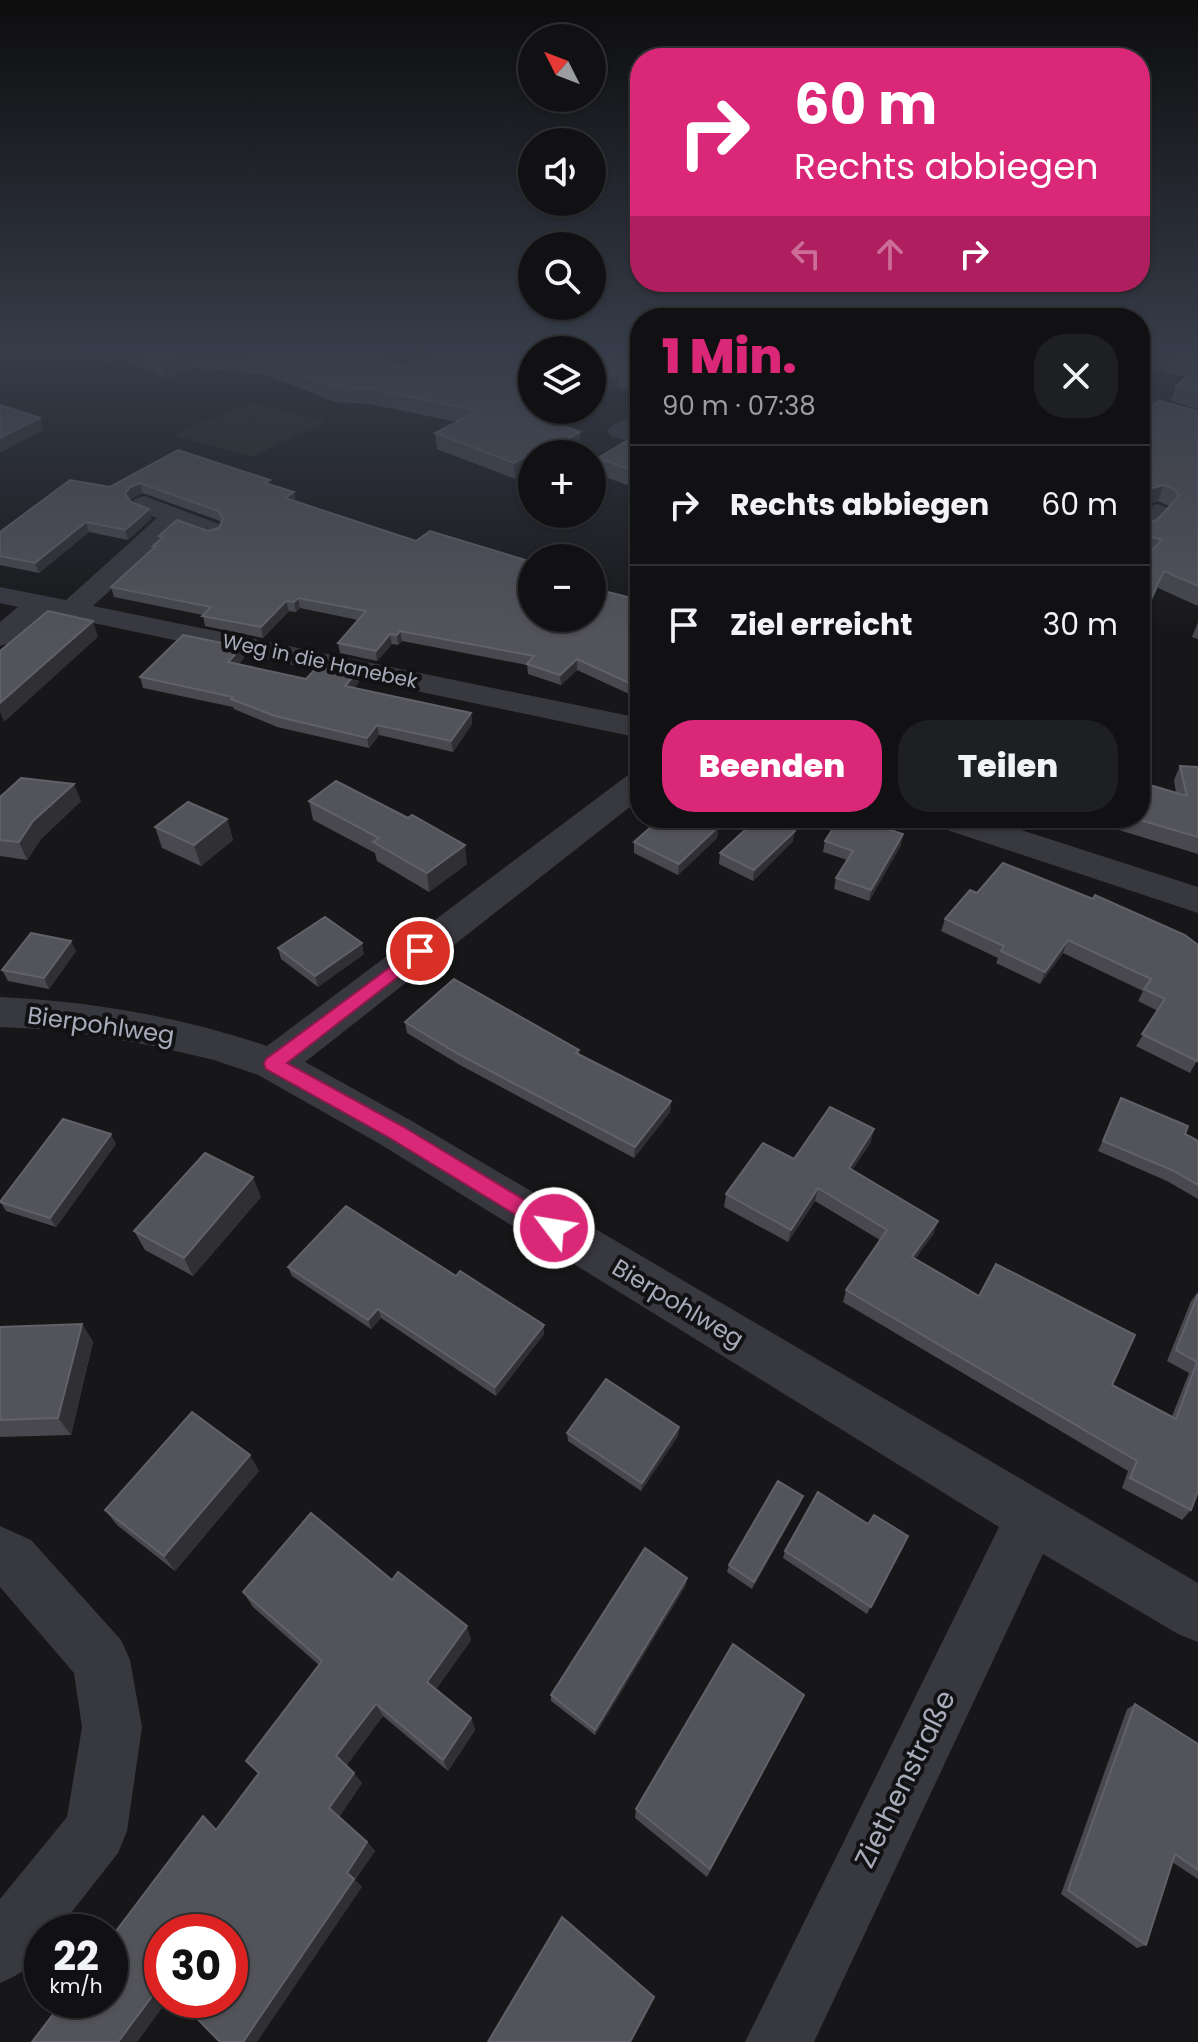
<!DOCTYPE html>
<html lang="de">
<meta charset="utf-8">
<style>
:root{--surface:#111113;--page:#1e1f21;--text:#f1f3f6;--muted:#9c9da0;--line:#303133;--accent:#db2777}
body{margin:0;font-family:Poppins,sans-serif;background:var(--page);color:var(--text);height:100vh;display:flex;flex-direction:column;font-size:30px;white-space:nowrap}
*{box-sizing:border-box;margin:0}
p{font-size:26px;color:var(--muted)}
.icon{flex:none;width:44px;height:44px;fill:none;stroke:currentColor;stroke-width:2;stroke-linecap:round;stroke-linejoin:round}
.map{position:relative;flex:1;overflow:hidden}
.sheet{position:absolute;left:630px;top:308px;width:520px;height:520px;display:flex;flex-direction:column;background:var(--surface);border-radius:32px;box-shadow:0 2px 6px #0004,0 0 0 2px var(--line)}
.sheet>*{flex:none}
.banner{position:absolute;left:630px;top:48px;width:520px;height:244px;border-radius:32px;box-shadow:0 2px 6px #0004,0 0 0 2px var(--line);background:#db2777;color:#fff;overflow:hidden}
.needle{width:52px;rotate:312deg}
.controls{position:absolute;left:518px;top:24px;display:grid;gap:16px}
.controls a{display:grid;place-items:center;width:88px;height:88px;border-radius:50%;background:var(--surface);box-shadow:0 2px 6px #0004,0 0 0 2px var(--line);font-size:40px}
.speed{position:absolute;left:24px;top:1914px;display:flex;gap:16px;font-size:40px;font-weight:700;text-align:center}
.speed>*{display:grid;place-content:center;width:104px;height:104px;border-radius:50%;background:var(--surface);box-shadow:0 2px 6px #0004,0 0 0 2px var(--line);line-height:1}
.speed small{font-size:20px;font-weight:400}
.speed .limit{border:12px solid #d22;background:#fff;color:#111}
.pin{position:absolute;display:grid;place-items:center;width:68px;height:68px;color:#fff;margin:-34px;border:4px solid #fff;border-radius:50%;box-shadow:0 2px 8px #0007}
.me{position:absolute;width:88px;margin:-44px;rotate:301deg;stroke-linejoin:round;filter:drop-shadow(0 0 6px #0008)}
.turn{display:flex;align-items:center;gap:28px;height:168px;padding:0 32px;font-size:36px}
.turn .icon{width:104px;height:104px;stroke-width:2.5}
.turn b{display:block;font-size:56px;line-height:68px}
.lanes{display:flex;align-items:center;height:76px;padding:0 32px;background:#0003;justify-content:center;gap:40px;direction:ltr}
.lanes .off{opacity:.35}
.round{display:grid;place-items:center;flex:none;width:84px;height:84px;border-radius:32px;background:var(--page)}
.summary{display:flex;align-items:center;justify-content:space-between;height:136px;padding:0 32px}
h1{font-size:48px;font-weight:800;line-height:60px;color:var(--accent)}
.action{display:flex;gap:16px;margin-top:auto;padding:16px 32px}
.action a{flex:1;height:92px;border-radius:32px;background:var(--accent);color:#fff;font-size:32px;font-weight:800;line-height:92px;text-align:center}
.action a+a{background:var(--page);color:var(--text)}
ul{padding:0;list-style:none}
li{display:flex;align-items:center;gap:24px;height:120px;padding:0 32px;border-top:2px solid var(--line)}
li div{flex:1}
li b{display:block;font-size:30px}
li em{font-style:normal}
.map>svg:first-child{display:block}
</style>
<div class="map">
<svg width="1198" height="2042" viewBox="0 0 1198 2042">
<rect width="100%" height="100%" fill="#171719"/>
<path fill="#1e2820" d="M251 402 327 422 252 457 173 435Z"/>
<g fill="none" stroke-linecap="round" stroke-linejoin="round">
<g fill="#38383f" fill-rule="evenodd">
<path d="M1159 349H1184L1148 379 1140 381V363Z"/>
<path d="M1140 396 1198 412V426L1140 410Z"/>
<path d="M640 412V445L611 436 607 431 611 426Z"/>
<path d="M144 496 219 524 223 530 219 536 210 538 179 527 93 606 640 718V738L46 613 10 643 0 646V622L18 607 0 603V587L66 600 157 518 135 509 131 504 135 499Z"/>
<path d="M1157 504 1166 507 1170 512 1149 535 1140 537V514L1148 507Z"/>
<path d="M640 771V799L305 1062 410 1120 1198 1583V1642L1178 1634 1043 1554 814 2042H745L999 1527 380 1144 258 1075 214 1060 154 1046 62 1030 0 1027V997C91 1001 181 1017 267 1046L628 775Z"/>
<path d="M930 818H984L1198 887V913L935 826Z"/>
<path d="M0 1526 31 1540 121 1640 130 1660 142 1727 127 1831 118 1853 56 1932H42C42 1960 25 1973 0 1983V1899L67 1817 82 1727 74 1673 0 1587Z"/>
</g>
</g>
<g fill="#48484e" fill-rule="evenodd">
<path d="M75 349H423L390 364 640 349V394L618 387 532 410H574L551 422 580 432V447L569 454H532V469L515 479 437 449 435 433 457 422 370 404 335 402 264 374 193 368 167 378 122 359 109 364Z"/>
<path d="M1198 349V409L1171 401 1176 386 1186 377 1163 371 1168 355Z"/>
<path d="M1198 411V606L1158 588 1148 555 1140 552V417ZM1158 501 1169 506 1157 520 1144 523 1143 508 1146 505Z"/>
<path d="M640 433V490L598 474V458Z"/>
<path d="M178 450 271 485 296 502 532 618 632 604 640 606V699L577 670 561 685 528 674 527 665 402 641 398 645 392 644 377 661 340 653 338 643 358 620 300 608 296 612 289 611 263 638 205 626 203 615 114 597 111 587 154 548 153 546 160 540 159 536 208 531 219 528 221 523 220 521 143 493 133 497 130 501 149 509 151 519 128 540 89 532 39 573 0 565V532L110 487Z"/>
<path d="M1198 622V639L1192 637Z"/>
<path d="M242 647 244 658 238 665 306 679 359 682 354 688 471 713 472 724 453 752 379 735 369 748 277 727 234 709 233 707 143 688 140 677Z"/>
<path d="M1180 766 1198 767V854L1112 828 1116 818H1140L1176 793 1174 780Z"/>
<path d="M0 797 81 801 41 839 27 860 0 856Z"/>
<path d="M309 801 467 864 429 892 377 861 375 853 313 820Z"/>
<path d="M227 819 233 840 201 866 162 848 155 827Z"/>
<path d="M718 827 717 838 678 875 634 853V842Z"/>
<path d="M793 841 753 881 719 864 720 853Z"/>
<path d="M825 841 901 845 869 901 834 889 836 878 847 860 823 852Z"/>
<path d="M977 893 1185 935 1198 1059 1190 1073 1136 1046 1158 1011 1138 1001 1143 991 1063 953 1040 984 996 963 998 958 941 931 945 919Z"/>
<path d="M278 948 364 954 318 987 281 959Z"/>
<path d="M76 951 49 989 8 981 2 970Z"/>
<path d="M405 1022 579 1050V1055L671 1101 670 1112 634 1158 460 1065 407 1033Z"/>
<path d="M1121 1098 1198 1141V1199L1167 1181 1098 1151Z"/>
<path d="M871 1142 852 1170 934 1233 915 1259 1112 1385 1172 1416 1189 1373 1167 1361 1191 1301 1198 1292V1494H1197L1191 1510 1182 1520 1122 1488 1128 1471 843 1302 846 1290 880 1240 815 1201 788 1242 724 1207 726 1194 794 1159Z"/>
<path d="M116 1144 56 1227 6 1211 0 1201Z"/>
<path d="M261 1197 193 1276 145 1250 134 1231Z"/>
<path d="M288 1267 456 1276 544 1325V1334L496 1396 381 1318 371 1329 292 1276Z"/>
<path d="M82 1324 93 1342 71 1435 0 1437V1327Z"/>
<path d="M679 1427 678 1436 641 1491 568 1441 567 1433Z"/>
<path d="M259 1471 175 1571 117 1525 105 1510Z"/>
<path d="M803 1496 800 1504 752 1589 727 1572 729 1565Z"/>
<path d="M868 1524 908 1536 867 1614 783 1558 785 1551Z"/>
<path d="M392 1580 471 1640 436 1689 471 1718 475 1730 448 1771 383 1716 346 1765 362 1783 339 1817 367 1842 375 1851 355 1880 362 1887 162 1932 218 1828 259 1774 319 1665 253 1607 243 1592Z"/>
<path d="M686 1585 595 1735 551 1701V1695Z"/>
<path d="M1135 1704 1198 1744V1879L1172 1862 1146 1945 1137 1948 1061 1894 1127 1709Z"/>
<path d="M798 1707 707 1877 635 1818 636 1809Z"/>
</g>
<g fill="#303034">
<path d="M105 349H119L122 359 109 364Z"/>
<path d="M388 349H423L390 363 385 373 384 357Z"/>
<path d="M1141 349H1154L1140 361Z"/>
<path d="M189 353 193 368 167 378 163 363Z"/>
<path d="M618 372V387L592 401V385Z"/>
<path d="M543 410H574L533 431 532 415Z"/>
<path d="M40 418 44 430 0 453V438Z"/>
<path d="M580 432V447L569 454H540Z"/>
<path d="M533 452 532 469 515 479 514 463Z"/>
<path d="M140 483 143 493 133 497 128 504 125 494 130 487Z"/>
<path d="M1164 485 1158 501 1146 505 1140 511 1143 497 1152 488Z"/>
<path d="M294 492 296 502 285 498Z"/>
<path d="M149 509 151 519 128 540 125 530Z"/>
<path d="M86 522 89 532 39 573 35 563Z"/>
<path d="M1164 571 1158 588 1140 626V622Z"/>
<path d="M298 598 300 608 296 612 294 602Z"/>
<path d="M286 601 289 611 263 638 261 627Z"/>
<path d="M93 621 98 637 4 722 0 712V703Z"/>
<path d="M400 631 402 641 398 645 397 635Z"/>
<path d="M390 634 392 644 377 661 376 651Z"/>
<path d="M242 647 244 658 230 673 228 662Z"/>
<path d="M577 659V670L561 685 560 675Z"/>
<path d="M358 671 359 682 347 696 345 686Z"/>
<path d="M471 713 472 724 453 752 451 741Z"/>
<path d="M377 725 379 735 369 748 367 738Z"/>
<path d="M74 784 81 801 41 839 27 860 19 842 33 821Z"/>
<path d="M227 819 233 840 201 866 194 845Z"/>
<path d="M718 827 717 838 678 875 679 864Z"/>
<path d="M795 831 793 841 753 881 754 870Z"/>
<path d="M903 834 901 845 869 901 871 890Z"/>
<path d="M465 845 467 864 429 892 427 873Z"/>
<path d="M1068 940 1063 953 1040 984 1045 972Z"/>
<path d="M71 941 76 951 49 989 44 978Z"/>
<path d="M362 943 364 954 318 987 315 976Z"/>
<path d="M671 1101 670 1112 634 1158 635 1147Z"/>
<path d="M874 1129 871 1142 845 1181 849 1168Z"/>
<path d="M111 1134 116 1144 56 1227 50 1218Z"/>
<path d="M253 1177 261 1197 193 1276 184 1258Z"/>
<path d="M818 1188 815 1201 788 1242 791 1230Z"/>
<path d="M938 1221 934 1233 908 1269 912 1257Z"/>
<path d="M378 1309 381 1318 371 1329 368 1320Z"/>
<path d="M82 1324 93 1342 71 1435 58 1418Z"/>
<path d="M544 1325V1334L496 1396 495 1387Z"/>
<path d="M679 1427 678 1436 641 1491 642 1483Z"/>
<path d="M250 1455 259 1471 175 1571 164 1556Z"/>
<path d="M803 1496 800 1504 752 1589 754 1582Z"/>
<path d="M687 1578 686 1585 595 1735V1730Z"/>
<path d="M467 1626 471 1640 432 1695 427 1682Z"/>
<path d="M376 1704 383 1716 345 1768 336 1756Z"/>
<path d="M471 1718 475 1730 448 1771 443 1760Z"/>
<path d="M354 1773 362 1783 338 1818 329 1808Z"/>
<path d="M367 1842 375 1851 355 1880 362 1887 257 2042H243L347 1873Z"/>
<path d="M162 1983V2000H168L137 2042H118Z"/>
</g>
<g fill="#53535a" stroke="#606169" stroke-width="2" fill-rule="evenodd">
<path d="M130 349H388L384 357 389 364H406L440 349H640V379L618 372 592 385V350H532V410H543L532 415 580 432 540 454 533 452 514 463 435 433 478 411 368 388 333 387 261 359 189 353 163 363Z"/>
<path d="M1175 349H1198V364L1168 355Z"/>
<path d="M1195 370H1198V392L1176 386Z"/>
<path d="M1159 401 1198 411V586L1164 571 1140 622V563L1162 540 1140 533V417ZM1164 485 1174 489 1179 496 1157 520 1144 523 1143 497 1152 488Z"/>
<path d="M0 405 40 418 0 438Z"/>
<path d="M640 433V473L598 458Z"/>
<path d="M178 450 270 480 265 483 294 492 285 498 416 541 430 531 532 562V618H592V588L632 598 628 603 640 606V688L577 659 560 675 527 664 534 656 400 631 397 635 390 634 376 651 338 643 366 611 298 598 294 602 286 601 261 627 202 616 211 607 111 587 156 546H153L163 537 159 536 177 520 208 531 219 528 223 518 218 511 140 483 130 487 125 494 131 502 149 509 125 530 86 522 35 563 0 556V532L70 480 110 487Z"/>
<path d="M48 611 93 621 0 703V651Z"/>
<path d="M183 635 242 647 228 662 306 679 320 664 358 671 345 686 471 713 451 741 377 725 367 738 275 716 231 699 233 697 140 677Z"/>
<path d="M1180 766 1198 767V837L1133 818H1140V782L1187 796Z"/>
<path d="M21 778 74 784 33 821 19 842 0 840V797Z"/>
<path d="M336 781 408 818 412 815 465 845 427 873 373 842 379 838 309 801Z"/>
<path d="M188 802 227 819 194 845 155 827Z"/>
<path d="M661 818H698L718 827 679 864 634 842Z"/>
<path d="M758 818H768L795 831 754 870 720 853Z"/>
<path d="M840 818H853L903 834 871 890 836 878 853 851 825 841Z"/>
<path d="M1003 863 1093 899 1095 895 1185 935 1198 945V1058L1197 1061 1142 1034 1165 999 1144 989 1151 979 1068 940 1045 972 1001 951 1004 946 945 919 970 890 977 893Z"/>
<path d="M325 917 362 943 315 976 278 948Z"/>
<path d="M31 933 71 941 44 978 2 970Z"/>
<path d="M454 979 579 1050 576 1053 671 1101 635 1147 458 1054 405 1022Z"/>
<path d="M1121 1098 1188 1126 1185 1134 1198 1141V1185L1174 1171 1103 1141Z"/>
<path d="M830 1107 874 1129 849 1168 938 1221 912 1257 979 1296 996 1264 1135 1335 1112 1385 1176 1419 1197 1362 1176 1350 1198 1294V1491L1191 1510 1130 1478 1137 1461 846 1290 887 1230 818 1188 791 1230 726 1194 763 1143 794 1159Z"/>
<path d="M63 1119 111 1134 50 1218 0 1202Z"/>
<path d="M205 1153 253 1177 184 1258 134 1231Z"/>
<path d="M346 1206 456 1276 460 1271 544 1325 495 1387 378 1309 368 1320 288 1267Z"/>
<path d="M82 1324 58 1418 0 1420V1327Z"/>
<path d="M606 1379 679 1427 642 1483 567 1433Z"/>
<path d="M192 1412 250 1455 164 1556 105 1510Z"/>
<path d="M778 1481 803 1496 754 1582 729 1565Z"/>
<path d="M818 1492 868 1524 874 1515 908 1536 871 1607 785 1551Z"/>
<path d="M311 1513 392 1580 398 1572 467 1626 427 1682 471 1718 443 1760 376 1704 336 1756 354 1773 329 1808 367 1842 347 1873 354 1879 243 2042H220L179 2000H230V1932H162V1983L118 2042H32L64 2000H110V1939L203 1816 216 1830 259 1773 246 1761 322 1661 243 1592Z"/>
<path d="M645 1548 687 1578 595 1730 551 1695Z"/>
<path d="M733 1644 804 1695 710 1869 636 1809Z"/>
<path d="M1135 1704 1198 1744V1870L1175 1854 1146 1945 1068 1890Z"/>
<path d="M562 1917 654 1997 630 2042H488Z"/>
</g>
<linearGradient id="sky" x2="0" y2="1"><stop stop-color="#0d0d0e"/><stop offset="0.55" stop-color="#363c49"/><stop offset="1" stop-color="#363c49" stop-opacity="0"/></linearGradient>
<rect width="1198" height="635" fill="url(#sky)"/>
<path fill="#db2777" stroke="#8e194d" stroke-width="2" d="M420 945 428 951 426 955 287 1063 402 1126 561 1222 564 1228 561 1234 554 1237 547 1234 388 1137 266 1069 264 1064 266 1059Z"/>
<g text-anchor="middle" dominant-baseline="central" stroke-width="8" stroke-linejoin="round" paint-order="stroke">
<g font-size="20" fill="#a8acba" stroke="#121214">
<text transform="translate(320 661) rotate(12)">Weg in die Hanebek</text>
</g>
<g font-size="24" fill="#a8acba" stroke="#121214">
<text transform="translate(101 1025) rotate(8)">Bierpohlweg</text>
<text transform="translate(678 1303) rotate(31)">Bierpohlweg</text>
</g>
<g font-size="28" fill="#a8acba" stroke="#121214">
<text transform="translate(905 1779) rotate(-64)">Ziethenstraße</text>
</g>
</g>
</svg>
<div class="controls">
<a><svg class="needle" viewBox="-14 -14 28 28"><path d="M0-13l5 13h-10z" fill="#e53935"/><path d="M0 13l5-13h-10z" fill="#9c9da0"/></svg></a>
<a><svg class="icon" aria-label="sound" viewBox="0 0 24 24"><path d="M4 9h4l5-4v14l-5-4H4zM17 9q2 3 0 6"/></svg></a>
<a><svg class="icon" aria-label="search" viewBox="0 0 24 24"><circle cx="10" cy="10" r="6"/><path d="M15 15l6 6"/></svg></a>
<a><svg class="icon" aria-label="layers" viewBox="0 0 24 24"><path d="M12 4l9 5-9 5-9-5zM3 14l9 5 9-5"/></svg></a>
<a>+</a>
<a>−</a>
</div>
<div class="speed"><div>22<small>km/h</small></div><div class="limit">30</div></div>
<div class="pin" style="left:420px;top:951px;background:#d93025"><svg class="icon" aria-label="arrive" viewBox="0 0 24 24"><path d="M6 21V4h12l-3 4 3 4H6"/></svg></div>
<svg class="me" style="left:554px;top:1228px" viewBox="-20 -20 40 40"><circle r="17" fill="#db2777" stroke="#fff" stroke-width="3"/><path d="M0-11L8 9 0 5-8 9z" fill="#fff"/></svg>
<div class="banner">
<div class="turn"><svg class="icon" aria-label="right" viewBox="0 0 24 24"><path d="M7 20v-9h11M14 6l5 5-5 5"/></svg><div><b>60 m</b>Rechts abbiegen</div></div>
<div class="lanes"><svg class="icon off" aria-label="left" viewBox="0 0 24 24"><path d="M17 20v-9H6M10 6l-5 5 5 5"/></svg><svg class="icon off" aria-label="ahead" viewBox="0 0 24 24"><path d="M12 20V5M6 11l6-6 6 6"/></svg><svg class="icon" aria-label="right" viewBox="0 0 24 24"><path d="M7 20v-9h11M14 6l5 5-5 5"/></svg></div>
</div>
<section class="sheet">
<div class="summary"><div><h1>1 Min.</h1><p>90 m · 07:38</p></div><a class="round"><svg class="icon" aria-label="close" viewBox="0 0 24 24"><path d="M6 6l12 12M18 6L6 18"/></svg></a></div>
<ul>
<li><svg class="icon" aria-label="right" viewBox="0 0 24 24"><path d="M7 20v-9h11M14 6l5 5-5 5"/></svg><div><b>Rechts abbiegen</b></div><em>60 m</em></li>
<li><svg class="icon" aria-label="arrive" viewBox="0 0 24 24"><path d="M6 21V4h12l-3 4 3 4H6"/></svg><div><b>Ziel erreicht</b></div><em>30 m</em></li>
</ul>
<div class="action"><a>Beenden</a><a>Teilen</a></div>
</section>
</div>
